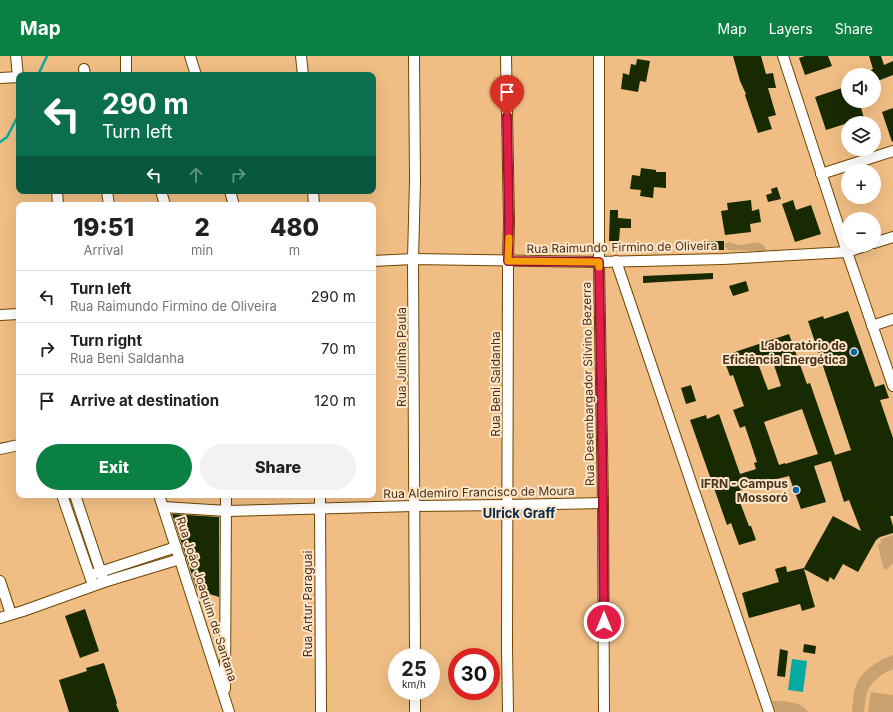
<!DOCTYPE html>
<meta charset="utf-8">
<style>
:root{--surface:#fff;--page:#f2f2f2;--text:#202124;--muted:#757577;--line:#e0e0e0;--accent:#0b8043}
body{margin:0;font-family:Inter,sans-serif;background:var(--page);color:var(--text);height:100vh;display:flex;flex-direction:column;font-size:15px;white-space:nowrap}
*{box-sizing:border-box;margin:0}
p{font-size:13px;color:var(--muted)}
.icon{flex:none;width:22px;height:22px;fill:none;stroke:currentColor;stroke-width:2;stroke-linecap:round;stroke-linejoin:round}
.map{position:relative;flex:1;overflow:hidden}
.side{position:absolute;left:16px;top:146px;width:360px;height:296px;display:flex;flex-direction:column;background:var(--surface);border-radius:8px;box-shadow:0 4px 16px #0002}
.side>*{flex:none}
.banner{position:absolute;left:16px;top:16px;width:360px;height:122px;border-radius:8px;box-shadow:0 4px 16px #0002;background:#0b6e4f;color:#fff;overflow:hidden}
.fabs{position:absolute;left:841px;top:12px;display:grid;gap:8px}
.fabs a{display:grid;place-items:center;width:40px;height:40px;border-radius:50%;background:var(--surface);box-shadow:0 4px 16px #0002;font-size:20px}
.speed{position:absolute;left:388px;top:592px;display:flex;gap:8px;font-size:20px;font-weight:700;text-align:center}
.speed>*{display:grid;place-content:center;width:52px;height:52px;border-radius:50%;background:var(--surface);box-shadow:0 4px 16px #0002;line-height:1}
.speed small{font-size:10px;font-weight:400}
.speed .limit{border:6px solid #d22;background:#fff;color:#111}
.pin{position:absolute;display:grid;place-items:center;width:34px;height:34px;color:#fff;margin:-41px -17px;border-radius:50% 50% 50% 0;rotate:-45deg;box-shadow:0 0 4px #0007}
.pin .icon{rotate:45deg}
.me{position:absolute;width:44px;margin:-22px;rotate:0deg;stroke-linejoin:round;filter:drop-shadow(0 0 3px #0008)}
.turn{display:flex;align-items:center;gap:14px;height:84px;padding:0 20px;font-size:18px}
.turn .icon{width:52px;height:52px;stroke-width:2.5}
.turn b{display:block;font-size:28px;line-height:34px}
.lanes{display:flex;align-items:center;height:38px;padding:0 20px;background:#0003;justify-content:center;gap:20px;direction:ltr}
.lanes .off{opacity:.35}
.eta{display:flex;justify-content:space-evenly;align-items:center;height:68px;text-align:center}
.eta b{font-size:24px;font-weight:800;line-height:28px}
.primary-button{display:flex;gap:8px;margin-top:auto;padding:8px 20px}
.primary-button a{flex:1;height:46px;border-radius:24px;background:var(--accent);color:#fff;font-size:16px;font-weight:800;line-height:46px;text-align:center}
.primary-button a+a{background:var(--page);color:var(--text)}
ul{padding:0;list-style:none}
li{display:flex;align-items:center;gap:12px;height:52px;padding:0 20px;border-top:1px solid var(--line)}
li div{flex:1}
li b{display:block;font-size:15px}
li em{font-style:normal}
header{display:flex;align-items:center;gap:24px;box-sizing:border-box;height:56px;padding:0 20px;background:var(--accent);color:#fff}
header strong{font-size:19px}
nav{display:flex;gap:22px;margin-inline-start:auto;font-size:14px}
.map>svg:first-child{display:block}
</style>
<header>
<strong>Map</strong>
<nav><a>Map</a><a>Layers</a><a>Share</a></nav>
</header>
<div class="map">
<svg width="893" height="656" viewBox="0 0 893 656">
<rect width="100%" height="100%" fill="#f0be84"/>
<g fill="#caa171">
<path d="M728 186C733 187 736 189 741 189 750 188 761 182 766 193L765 195 728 194 724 189Z"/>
<path d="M893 479V507L886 514 883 511 878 489 882 486 880 485 881 483Z"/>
<path d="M893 599V613C882 617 872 625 867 636 865 642 865 650 864 656H852C853 646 853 634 858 625 865 612 880 604 893 599Z"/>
<path d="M871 636 893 639V656H868Z"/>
<path d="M772 645C784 645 801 645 808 656H776Z"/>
</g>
<path fill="#07a9a3" d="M792 603 807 605 803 636 788 634Z"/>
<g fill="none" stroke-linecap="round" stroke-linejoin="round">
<g stroke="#07a9a3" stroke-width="2.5">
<path d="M38 19 47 0"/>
<path d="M0 86 7 81 19 58"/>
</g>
</g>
<g fill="#182a01" fill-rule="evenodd">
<path d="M733 0H761L766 18 773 17 776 32H768L776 59 768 61 772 73 758 77 745 39 746 38 740 25Z"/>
<path d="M805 0H828L832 10 805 19 799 2Z"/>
<path d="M869 0H881L884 9 893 5V19L875 26 874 19H873L871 14 873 13Z"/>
<path d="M637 3 650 5 646 26 640 25 638 36 621 33 623 17 629 19 631 8 636 9Z"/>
<path d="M848 30V45H859L864 62 826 74 815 41Z"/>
<path d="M893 52V85L892 86 882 56Z"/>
<path d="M641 112 656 114V116H666V132L654 131 653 142 640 140 641 134 630 133 632 119 640 120Z"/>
<path d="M777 131 781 143 768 146 766 139 772 137 771 133Z"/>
<path d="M751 144 752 155 759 153 761 166 750 168 751 176 725 179 721 155 728 154 727 147Z"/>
<path d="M793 144 796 154 811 149 821 178 795 186 782 148Z"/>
<path d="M610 154H618V162L631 163V172H620L619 185H609Z"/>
<rect x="706" y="185" width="18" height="9"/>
<path d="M713 217V223L643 227V220Z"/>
<path d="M746 225 749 235 733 240 729 230Z"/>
<path d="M848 255 875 331 884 328 889 342 880 344 893 382V460H890L893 470V477L880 481 876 484 858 516 843 508 834 524 830 521 828 526 804 513 815 551 802 555 800 548 749 562 742 537 779 526 775 513 786 510 787 516 804 512 833 460 861 475 849 444 844 446 831 405 814 410 826 446 801 453 789 420 761 427 736 436 749 470H751L756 484 739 489 731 467 727 469 690 364 706 359 707 363 719 358 740 418 756 413 754 407 757 406 745 370 740 372 733 354 744 350 733 319 730 320 724 304 727 303 726 299 789 278 807 328 810 327 835 399 851 394 808 265 823 260 824 263ZM773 306 781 330 768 334 759 310ZM802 353 818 398 785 408V407L779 409 764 366Z"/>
<path d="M691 329 696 345 686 348 681 332Z"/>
<path d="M172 458 219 461V541L197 534Z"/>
<path d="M85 553 99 595 80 602 65 560Z"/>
<path d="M804 588 816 590 815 598 803 596Z"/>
<path d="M780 593 788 595 785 621 777 620Z"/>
<path d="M104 607 117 647 116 648 119 656H69L59 624 87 615 86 612Z"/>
</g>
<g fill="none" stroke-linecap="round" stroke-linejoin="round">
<defs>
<g id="street">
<path d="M16 0 18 21"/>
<path d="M126 0V19"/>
<path d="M190 0 196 19"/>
<path d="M301 0 303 19"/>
<path d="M414 0 415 125 413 203 415 601"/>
<path d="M506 0 509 166 508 205 507 592 508 656"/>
<path d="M599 0V206L603 447 604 656"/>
<path d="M783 0 847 196 893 330"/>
<path d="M84 13 85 19"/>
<path d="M0 22 19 21"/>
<path d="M821 118 893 95"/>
<path d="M57 135 58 149"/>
<path d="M107 135 109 149"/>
<path d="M161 135 165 149"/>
<path d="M230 135 234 149"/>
<path d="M313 135 314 149"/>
<path d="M874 187 893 181"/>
<path d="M373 205 413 203 599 206 723 203 847 196 868 189"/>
<path d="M616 205 769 656"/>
<path d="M0 259 19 258"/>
<path d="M872 270 893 263"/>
<path d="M0 393 19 389"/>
<path d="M62 439 93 529"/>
<path d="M75 439 104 526"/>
<path d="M159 439 229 656"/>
<path d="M320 439 321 656"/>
<path d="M163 451 227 455 414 450 508 449 603 447"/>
<path d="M94 518 176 491"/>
<path d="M0 525 11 558"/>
<path d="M0 562 23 555 104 526 180 503"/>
<path d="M225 633 226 439"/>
<path d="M415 635V656"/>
</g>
</defs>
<use href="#street" stroke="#704500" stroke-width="12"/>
<use href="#street" stroke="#fff" stroke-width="10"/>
</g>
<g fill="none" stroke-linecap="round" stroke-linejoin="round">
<defs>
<path id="route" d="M507 60 509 166 508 205 599 206 603 447 604 566"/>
</defs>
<use href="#route" stroke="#92132f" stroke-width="10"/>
<use href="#route" stroke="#e11d48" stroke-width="7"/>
<path stroke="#f59e0b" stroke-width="7" d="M509 182 508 205 599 206V211"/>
</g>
<g fill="#0065b1" stroke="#fee5c8" stroke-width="1.5">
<circle cx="854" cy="296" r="4"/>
<circle cx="796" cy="434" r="4"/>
</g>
<g text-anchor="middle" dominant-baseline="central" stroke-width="4" stroke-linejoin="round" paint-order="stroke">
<g font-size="12" fill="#48341c" stroke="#fee5c8">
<text transform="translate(622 191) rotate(-1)">Rua Raimundo Firmino de Oliveira</text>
<text transform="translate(401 301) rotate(-90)">Rua Julinha Paula</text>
<text transform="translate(495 328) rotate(-90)">Rua Beni Saldanha</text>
<text transform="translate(588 328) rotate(-91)">Rua Desembargador Silvino Bezerra</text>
<text transform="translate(479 436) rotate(-1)">Rua Aldemiro Francisco de Moura</text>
<text transform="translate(207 543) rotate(72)">Rua João Joaquim de Santana</text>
<text transform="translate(307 548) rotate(-90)">Rua Artur Paraguai</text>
</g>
<g font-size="12" font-weight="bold" fill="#48341c" stroke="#fee5c8" text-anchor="end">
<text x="846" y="289">Laboratório de<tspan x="846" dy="14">Eficiência Energética</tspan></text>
<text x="788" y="427">IFRN - Campus<tspan x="788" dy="14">Mossoró</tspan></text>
</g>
<g font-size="13" font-weight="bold" fill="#002a4f" stroke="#fee5c8">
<text x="519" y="457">Ulrick Graff</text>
</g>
</g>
</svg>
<div class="fabs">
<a><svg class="icon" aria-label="sound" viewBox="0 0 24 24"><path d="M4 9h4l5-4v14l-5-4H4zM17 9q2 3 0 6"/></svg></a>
<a><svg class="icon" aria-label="layers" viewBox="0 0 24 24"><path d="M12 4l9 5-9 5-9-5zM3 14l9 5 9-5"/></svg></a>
<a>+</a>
<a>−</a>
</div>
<div class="speed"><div>25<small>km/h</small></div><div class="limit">30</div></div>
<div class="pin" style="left:507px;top:60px;background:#d93025"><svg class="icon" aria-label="arrive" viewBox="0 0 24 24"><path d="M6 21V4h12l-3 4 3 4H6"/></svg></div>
<svg class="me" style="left:604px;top:566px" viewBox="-20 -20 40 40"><circle r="17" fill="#e11d48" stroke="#fff" stroke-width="3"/><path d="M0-11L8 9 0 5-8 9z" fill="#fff"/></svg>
<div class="banner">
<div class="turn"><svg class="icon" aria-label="left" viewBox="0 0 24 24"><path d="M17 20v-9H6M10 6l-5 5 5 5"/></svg><div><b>290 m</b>Turn left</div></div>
<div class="lanes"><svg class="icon" aria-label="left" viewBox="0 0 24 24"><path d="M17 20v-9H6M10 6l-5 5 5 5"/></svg><svg class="icon off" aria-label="ahead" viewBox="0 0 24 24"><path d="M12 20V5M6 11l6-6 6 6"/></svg><svg class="icon off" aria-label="right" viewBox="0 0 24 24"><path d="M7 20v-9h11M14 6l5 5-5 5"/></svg></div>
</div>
<section class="side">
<div class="eta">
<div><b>19:51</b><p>Arrival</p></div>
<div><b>2</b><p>min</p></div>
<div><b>480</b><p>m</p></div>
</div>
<ul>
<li><svg class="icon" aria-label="left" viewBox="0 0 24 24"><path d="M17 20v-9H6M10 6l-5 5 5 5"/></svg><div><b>Turn left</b><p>Rua Raimundo Firmino de Oliveira</p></div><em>290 m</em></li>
<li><svg class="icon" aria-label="right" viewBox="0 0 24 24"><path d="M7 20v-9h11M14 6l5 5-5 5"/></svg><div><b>Turn right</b><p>Rua Beni Saldanha</p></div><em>70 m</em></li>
<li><svg class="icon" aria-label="arrive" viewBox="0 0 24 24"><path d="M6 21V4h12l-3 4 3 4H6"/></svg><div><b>Arrive at destination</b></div><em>120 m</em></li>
</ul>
<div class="primary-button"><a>Exit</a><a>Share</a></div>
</section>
</div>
